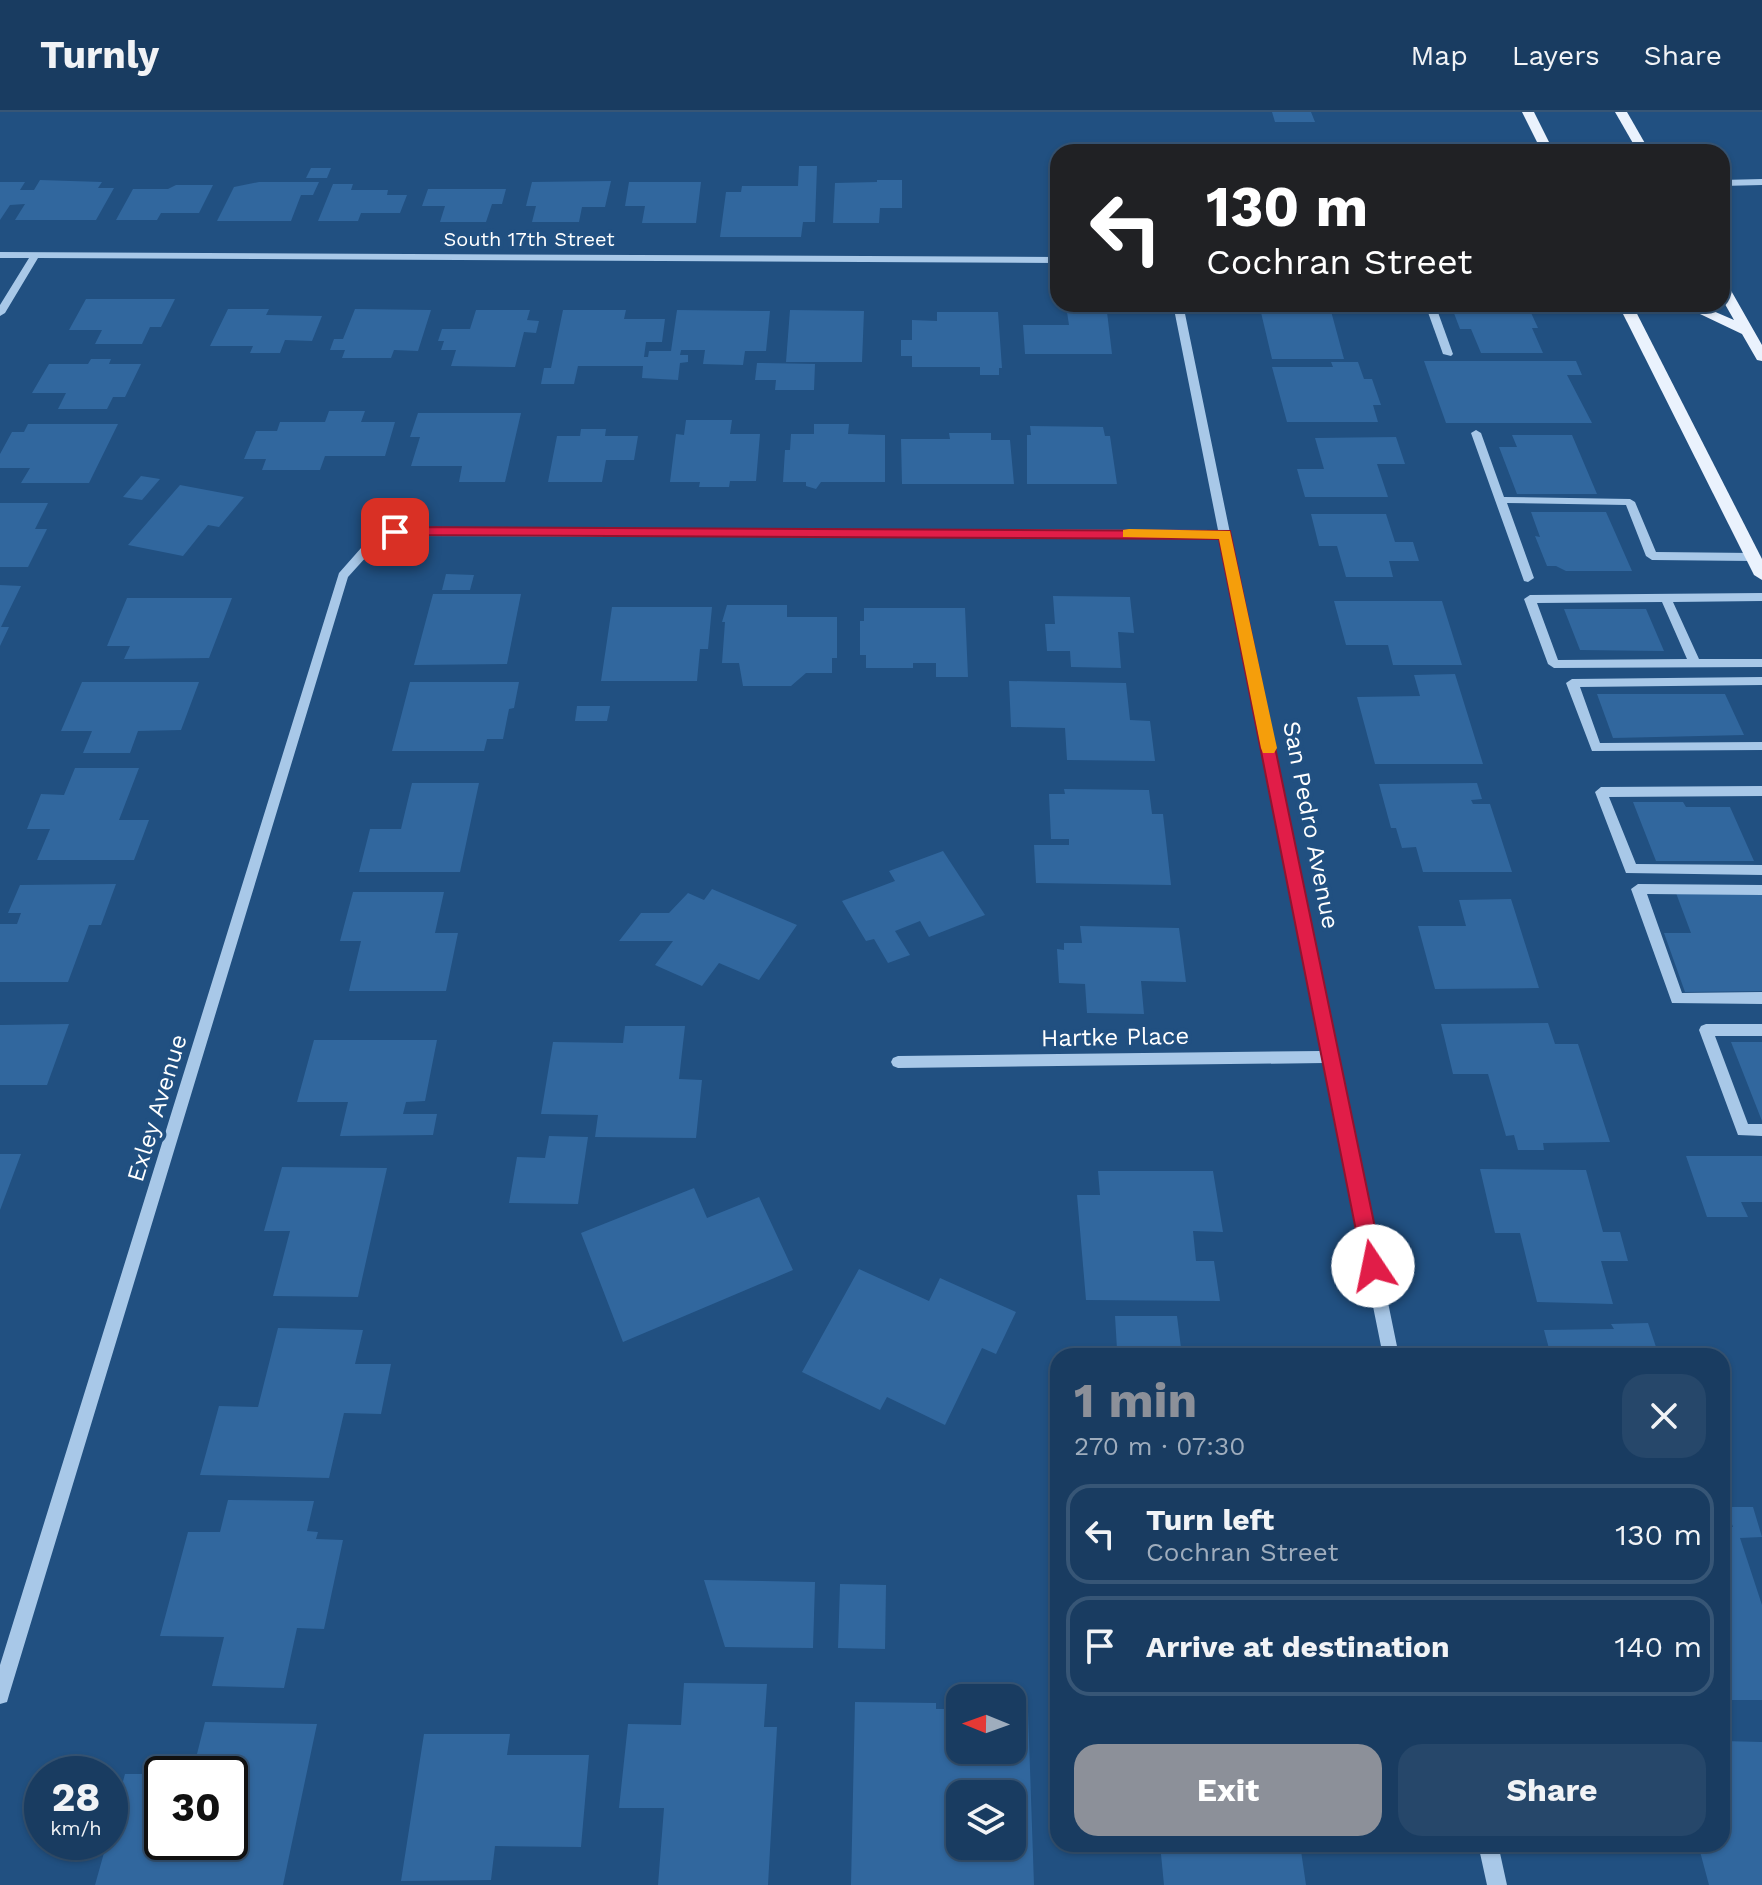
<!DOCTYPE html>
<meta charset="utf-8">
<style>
:root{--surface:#193c61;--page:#26476a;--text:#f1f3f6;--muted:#9fadbd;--line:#375676;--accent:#8c9099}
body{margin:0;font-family:"Work Sans",sans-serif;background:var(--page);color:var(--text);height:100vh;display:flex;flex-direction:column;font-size:30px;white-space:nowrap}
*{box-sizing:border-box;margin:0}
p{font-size:26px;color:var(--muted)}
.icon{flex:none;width:44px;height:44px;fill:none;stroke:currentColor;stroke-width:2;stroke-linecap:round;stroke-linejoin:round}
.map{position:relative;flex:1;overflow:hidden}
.drawer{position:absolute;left:1050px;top:1236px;width:680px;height:504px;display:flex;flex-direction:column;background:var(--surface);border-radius:24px;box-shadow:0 2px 6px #0004,0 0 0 2px var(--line)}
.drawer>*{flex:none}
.guide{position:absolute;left:1050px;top:32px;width:680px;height:168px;border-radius:24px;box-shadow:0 2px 6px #0004,0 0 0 2px var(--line);background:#202124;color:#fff;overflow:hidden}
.needle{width:52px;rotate:271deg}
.controls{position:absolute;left:946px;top:1572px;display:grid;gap:16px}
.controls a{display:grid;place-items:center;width:80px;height:80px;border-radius:16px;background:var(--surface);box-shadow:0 2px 6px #0004,0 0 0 2px var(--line);font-size:40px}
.speed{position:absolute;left:24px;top:1644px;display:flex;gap:16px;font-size:40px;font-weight:700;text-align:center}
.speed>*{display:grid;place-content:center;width:104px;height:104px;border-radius:50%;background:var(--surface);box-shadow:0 2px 6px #0004,0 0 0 2px var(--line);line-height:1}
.speed small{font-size:20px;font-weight:400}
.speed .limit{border:4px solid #111;border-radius:12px;background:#fff;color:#111}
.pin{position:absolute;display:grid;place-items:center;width:68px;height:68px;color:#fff;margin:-34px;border-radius:16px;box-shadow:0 4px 12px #0006}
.me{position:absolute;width:88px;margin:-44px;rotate:349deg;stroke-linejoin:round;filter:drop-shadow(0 0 6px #0008)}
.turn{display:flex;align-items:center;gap:28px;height:168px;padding:0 24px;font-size:36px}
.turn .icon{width:104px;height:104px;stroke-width:2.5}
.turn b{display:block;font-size:56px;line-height:68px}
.round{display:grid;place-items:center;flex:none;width:84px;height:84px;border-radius:24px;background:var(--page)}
.headline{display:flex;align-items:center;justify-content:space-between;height:136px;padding:0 24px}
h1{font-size:48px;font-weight:700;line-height:60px;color:var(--accent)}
.action{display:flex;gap:16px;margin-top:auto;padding:16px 24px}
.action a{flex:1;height:92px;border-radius:24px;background:var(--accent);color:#fff;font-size:32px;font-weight:700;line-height:92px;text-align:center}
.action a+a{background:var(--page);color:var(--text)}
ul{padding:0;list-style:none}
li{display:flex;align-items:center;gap:24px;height:100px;margin:0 16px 12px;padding:0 8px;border:4px solid var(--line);border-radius:24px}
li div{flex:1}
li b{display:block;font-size:30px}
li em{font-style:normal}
header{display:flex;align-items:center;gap:48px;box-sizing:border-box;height:112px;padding:0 40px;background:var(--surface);border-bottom:2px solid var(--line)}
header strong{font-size:38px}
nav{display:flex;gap:44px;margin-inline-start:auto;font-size:28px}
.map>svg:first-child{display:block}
</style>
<header>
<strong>Turnly</strong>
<nav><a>Map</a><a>Layers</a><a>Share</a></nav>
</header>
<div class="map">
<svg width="1762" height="1773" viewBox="0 0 1762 1773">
<rect width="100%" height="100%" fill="#215081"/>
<g fill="#31679e" fill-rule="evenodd">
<path d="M1272 0H1311L1315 10H1275Z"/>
<path d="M1095 35H1134L1135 40H1095Z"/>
<path d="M799 54H817L815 110H803L801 125H720L726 80H741L742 74H798Z"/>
<path d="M311 56H331L327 66H306Z"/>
<path d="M40 68 102 70 98 76H114L96 108H15L25 92 10 93 0 108V70H25L20 78H34Z"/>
<path d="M877 68H902V96H880L879 111H833L835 71 877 70Z"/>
<path d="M611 69 605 95H582L579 110H532L536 94H526L532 70Z"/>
<path d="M259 70H319L313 83H301L291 109H217L234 75Z"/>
<path d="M629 70H701L696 111H642L645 94H625Z"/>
<path d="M333 72H353L351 78H388L387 83H407L400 101H361L358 109H318Z"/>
<path d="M176 73H213L199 101H161L157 108H116L133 77H168Z"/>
<path d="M428 77H506L502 92H492L486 110H440L445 94H422Z"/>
<path d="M86 187H175L161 215H150L142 232H95L102 218H69Z"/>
<path d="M1259 192H1296L1298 199H1331L1344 247H1272Z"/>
<path d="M1507 192H1527L1538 216H1532L1543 241H1481L1471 217H1460L1452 196H1508Z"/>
<path d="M228 197H269L266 203 322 204 312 229 285 228 280 241H250L253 234H210Z"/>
<path d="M355 197 431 198 418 239 394 238 391 246H342L345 238H330L334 227H343Z"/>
<path d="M476 198H530L527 208 539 209 536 221 524 220 515 255 451 254 456 238H441L444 229H438L442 217H470Z"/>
<path d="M563 198H626L624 207H665L662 230H646L644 245H648L649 239H671L677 198 770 199 766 239H745L743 253 703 252 705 238H681L680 243H688V250L680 251 678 268 642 266 643 254H578L574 272H541L544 256H551Z"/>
<path d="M790 198 864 199 862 250H786Z"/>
<path d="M937 200H998L1002 256H999V263H980V255H912V244H901V228H912V208L937 209Z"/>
<path d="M1067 200H1107L1112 242H1025L1023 213H1069Z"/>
<path d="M91 247H111L109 252H141L125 285H113L107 297H58L66 281H32L49 252H88Z"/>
<path d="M1424 249H1576L1582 263H1567L1592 311H1446Z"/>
<path d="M1331 250H1358L1364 267H1372L1381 293H1373L1378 310H1287L1272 255H1333Z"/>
<path d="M757 251 815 252 814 278H775L776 268H755Z"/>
<path d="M329 299H365L361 310H395L385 344H325L320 358H262L266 347H244L256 319H277L280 310H325Z"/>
<path d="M418 301H521L505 370H459L462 354H411L420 325H410Z"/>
<path d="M686 308H732L730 322H760L756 369H730L729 375H699L700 370H670L676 322 684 323Z"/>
<path d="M28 312H118L89 371H21L30 356H0V342L12 320H24Z"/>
<path d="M814 312H849L848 322 885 323V370H821L816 377 806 374V370H783L785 338H790L791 322H814Z"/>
<path d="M1030 314 1103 315 1105 324H1110L1117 372H1027V323H1031Z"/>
<path d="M581 317H606L605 324H638L634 348H606L602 370H548L557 324H580Z"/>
<path d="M949 321H991V328H1010L1014 372H902L901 327H950Z"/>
<path d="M1512 323H1572L1597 382H1517L1499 335H1517Z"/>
<path d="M1396 325 1405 352H1377L1388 385H1305L1297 357H1324L1315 326Z"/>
<path d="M141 364 160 367 142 388 123 385Z"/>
<path d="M180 373 244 385 219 415 208 413 183 444 128 433Z"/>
<path d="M0 391H48L35 417H47L28 455H0Z"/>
<path d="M1531 400H1606L1632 459H1566L1556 454H1547L1535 424 1540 425Z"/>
<path d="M1311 402H1386L1395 430H1413L1419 449H1389L1393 465H1346L1337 434H1319Z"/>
<path d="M446 462 474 463 470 478H442Z"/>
<path d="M0 473 21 474 1 515H9L0 534Z"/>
<path d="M433 482H521L507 552 414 553Z"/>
<path d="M1053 484 1130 485 1134 521 1118 520 1121 556 1071 555 1070 539H1047L1045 512H1055Z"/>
<path d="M127 486H232L209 546 124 547 130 534H107Z"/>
<path d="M1334 489H1442L1462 553H1393L1388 533H1346Z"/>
<path d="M727 493H787V505H837V546H832V561H806L791 574H743L739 551H722L725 510H722Z"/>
<path d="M612 495H712L708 537H700L697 569H601Z"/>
<path d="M864 496H965L968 565H936V551H913V556H866V543H860V509H864Z"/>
<path d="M1564 497H1646L1664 539 1580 538Z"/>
<path d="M1455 562 1483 652H1375L1357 585 1420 584 1414 563Z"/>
<path d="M1009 569 1126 571 1130 608 1150 609 1155 649 1067 648 1065 616 1011 615Z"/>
<path d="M82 570H199L181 618 138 619 130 641H83L92 619H61Z"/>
<path d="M410 570H519L514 596 509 597 503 627H487L484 639H392Z"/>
<path d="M1597 582H1725L1744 623 1613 626Z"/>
<path d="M577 594H610L607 609H575Z"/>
<path d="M75 656H139L119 708H149L134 748H37L50 717H27L41 682 64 683Z"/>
<path d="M412 671H479L460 760H359L370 717H401Z"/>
<path d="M1477 671 1482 687 1471 688 1473 692H1490L1512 760H1423L1416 735 1402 736 1396 716H1391L1379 672Z"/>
<path d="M1064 677 1149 678 1152 702H1163L1171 773 1036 771 1034 733H1069V727H1051L1049 682H1065Z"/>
<path d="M1633 690H1683L1686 695H1730L1754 749H1656Z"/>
<path d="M943 739 985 803 929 825 920 809 895 819 910 843 888 851 874 827 866 829 842 789 895 769 889 759Z"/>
<path d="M116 772 101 813H89L68 870H0V812H17L21 801H8L20 773Z"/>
<path d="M712 777 797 813 759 868 719 851 702 874 655 853 673 829H619L641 801H669L688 781 704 788Z"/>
<path d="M353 780H444L435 821H458L446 879H349L361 829H340Z"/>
<path d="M1676 781H1762V879L1685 880 1664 821H1691Z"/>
<path d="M1511 787 1539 876 1435 877 1418 814H1466L1459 788Z"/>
<path d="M1080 814 1179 816 1186 870 1141 869 1144 902 1087 901 1085 872 1059 871 1057 837 1064 838V831H1082Z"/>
<path d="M1548 911 1555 932H1578L1610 1030 1543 1031 1544 1038H1518L1514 1023 1506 1024 1488 962H1453L1441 912Z"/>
<path d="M69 912 47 973H0V913Z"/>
<path d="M625 914H685L679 967 702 968 696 1026 595 1025 598 1003 541 1002 553 930 623 931Z"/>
<path d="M314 928H437L425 989 406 990 403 1002H437L433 1023 340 1024 348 990H297Z"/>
<path d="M1731 930H1762V1009Z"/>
<path d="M549 1024 588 1025 578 1092 509 1091 517 1045 545 1046Z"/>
<path d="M0 1042H21L0 1098Z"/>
<path d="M1686 1044H1762V1090H1741L1748 1105H1707Z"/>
<path d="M282 1055 387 1056 358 1185 273 1184 290 1119H264Z"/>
<path d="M1480 1057 1586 1058 1603 1120H1620L1628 1149H1601L1613 1192 1537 1190 1520 1121H1495Z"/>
<path d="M1098 1059H1213L1223 1120 1193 1119 1196 1149H1214L1220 1189 1086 1188 1077 1083H1100Z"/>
<path d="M694 1076 707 1106 759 1085 793 1158 623 1230 581 1121Z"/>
<path d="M859 1157 929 1189 940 1166 1016 1200 996 1242 982 1236 945 1313 887 1285 880 1298 802 1260Z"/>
<path d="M1115 1204H1177L1182 1244H1086L1085 1237H1117Z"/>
<path d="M1648 1211 1659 1244H1551L1544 1218 1614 1217 1611 1212Z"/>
<path d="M278 1216 363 1218 355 1252H391L381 1302 344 1301 329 1366 200 1363 219 1294 258 1295Z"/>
<path d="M228 1388 314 1389 307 1419 318 1420 316 1427 343 1428 324 1517 297 1516 284 1576 212 1574 224 1525 160 1524 188 1420H220Z"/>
<path d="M1726 1395H1753L1762 1425 1740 1426 1762 1493V1588H1722V1415H1733Z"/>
<path d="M704 1468 815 1470 813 1536 725 1535Z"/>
<path d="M840 1472 886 1473 885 1537 838 1536Z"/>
<path d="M684 1571 767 1572 764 1615H777L768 1773H658L664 1696H619L628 1612 681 1613Z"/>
<path d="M855 1590 936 1591V1597H960V1638H1012V1598L1028 1599 1034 1773H851ZM960 1682H1012V1734H960Z"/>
<path d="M205 1610 317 1612 283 1773H95L107 1730H110V1717L125 1662H162V1730H230V1662H192Z"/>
<path d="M424 1622H510L507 1643H589L581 1735 495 1734 491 1768 401 1769Z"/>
<path d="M1722 1629 1762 1630V1773H1709L1698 1732H1722Z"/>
<path d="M1160 1732H1300L1306 1773H1164Z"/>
</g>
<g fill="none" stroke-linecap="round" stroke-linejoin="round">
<g fill="#a8c8e8" fill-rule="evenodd">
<path d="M1762 67V73L1722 74V68Z"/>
<path d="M0 140 1058 145V151L38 146 5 201 0 204V193L29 146H0Z"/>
<path d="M1173 192H1183L1399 1244H1383L1324 951 898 956 893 954 891 950 893 946 898 944 1322 939 1220 426 397 424 377 433 348 465 9 1583 7 1590 0 1592V1553L339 461 369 427 395 416 1218 418Z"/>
<path d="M1425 192H1435L1453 242 1451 244 1443 242Z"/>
<path d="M1476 318 1481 321 1504 385 1630 387 1635 390 1656 440 1753 441 1759 445 1753 449 1652 448 1646 444 1626 393 1507 391 1534 466 1528 470 1524 469 1471 321Z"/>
<path d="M1762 481V489L1673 490 1699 547H1762V555L1554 556 1548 552 1524 487 1530 483ZM1662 490 1687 547 1558 548 1537 491Z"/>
<path d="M1762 565V573L1580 575 1600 631 1762 630V638L1592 639 1566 571 1572 567Z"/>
<path d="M1762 674V684L1609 685 1636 752 1762 753V763L1626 761 1595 680 1601 675Z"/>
<path d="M1638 772 1762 773V783L1647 782 1682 881 1762 880V892L1672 891 1631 777Z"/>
<path d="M1706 912H1762V924H1715L1748 1012H1762V1024L1738 1023 1699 918 1701 914Z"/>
<path d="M1478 1732H1498L1507 1773H1487Z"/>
</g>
<g fill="#eaf2fd" fill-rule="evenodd">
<path d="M1522 0H1534L1554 40H1542Z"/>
<path d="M1615 0H1627L1650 40H1638Z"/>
<path d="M1722 171 1729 175 1762 233V249L1757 248 1742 222 1679 192H1697L1734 208 1722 187Z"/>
<path d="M1618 192H1632L1762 447V468L1754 463Z"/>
</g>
</g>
<path fill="#e11d48" stroke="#92132f" stroke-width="2" d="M395 415 1230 419 1383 1154 1380 1161 1373 1164 1366 1161 1363 1154 1219 427 390 423 388 420Z"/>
<path fill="#f59e0b" d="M1129 417 1230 419 1277 636 1274 641H1263L1261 636 1219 427 1123 425V418Z"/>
<g text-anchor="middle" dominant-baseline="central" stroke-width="8" stroke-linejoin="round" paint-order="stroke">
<g font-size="20" fill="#fff" stroke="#215081">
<text x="529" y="127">South 17th Street</text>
</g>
<g font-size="24" fill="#fff" stroke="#215081">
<text transform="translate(1311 713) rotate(79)">San Pedro Avenue</text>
<text transform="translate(1115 925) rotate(-1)">Hartke Place</text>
<text transform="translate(157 996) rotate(-73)">Exley Avenue</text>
</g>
</g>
</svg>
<div class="controls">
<a><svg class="needle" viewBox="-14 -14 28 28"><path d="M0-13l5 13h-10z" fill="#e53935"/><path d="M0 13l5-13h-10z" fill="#9fadbd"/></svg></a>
<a><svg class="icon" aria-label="layers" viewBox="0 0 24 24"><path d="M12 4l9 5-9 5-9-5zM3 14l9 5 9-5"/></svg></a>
</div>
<div class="speed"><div>28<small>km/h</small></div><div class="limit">30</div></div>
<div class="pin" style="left:395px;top:420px;background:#d93025"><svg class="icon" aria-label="arrive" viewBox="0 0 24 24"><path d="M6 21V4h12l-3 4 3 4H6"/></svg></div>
<svg class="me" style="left:1373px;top:1154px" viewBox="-20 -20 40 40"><circle r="19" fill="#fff"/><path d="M0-13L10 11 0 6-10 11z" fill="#e11d48"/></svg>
<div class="guide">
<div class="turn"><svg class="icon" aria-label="left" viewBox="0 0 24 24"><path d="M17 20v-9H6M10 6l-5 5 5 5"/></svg><div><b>130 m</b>Cochran Street</div></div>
</div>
<section class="drawer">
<div class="headline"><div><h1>1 min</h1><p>270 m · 07:30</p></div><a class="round"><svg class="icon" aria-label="close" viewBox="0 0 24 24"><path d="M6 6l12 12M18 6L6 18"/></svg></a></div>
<ul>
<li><svg class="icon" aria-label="left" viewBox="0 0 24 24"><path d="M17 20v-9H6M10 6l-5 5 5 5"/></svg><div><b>Turn left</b><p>Cochran Street</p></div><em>130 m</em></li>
<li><svg class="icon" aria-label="arrive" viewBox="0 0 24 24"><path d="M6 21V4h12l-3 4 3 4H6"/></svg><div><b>Arrive at destination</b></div><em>140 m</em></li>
</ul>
<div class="action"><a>Exit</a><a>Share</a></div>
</section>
</div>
